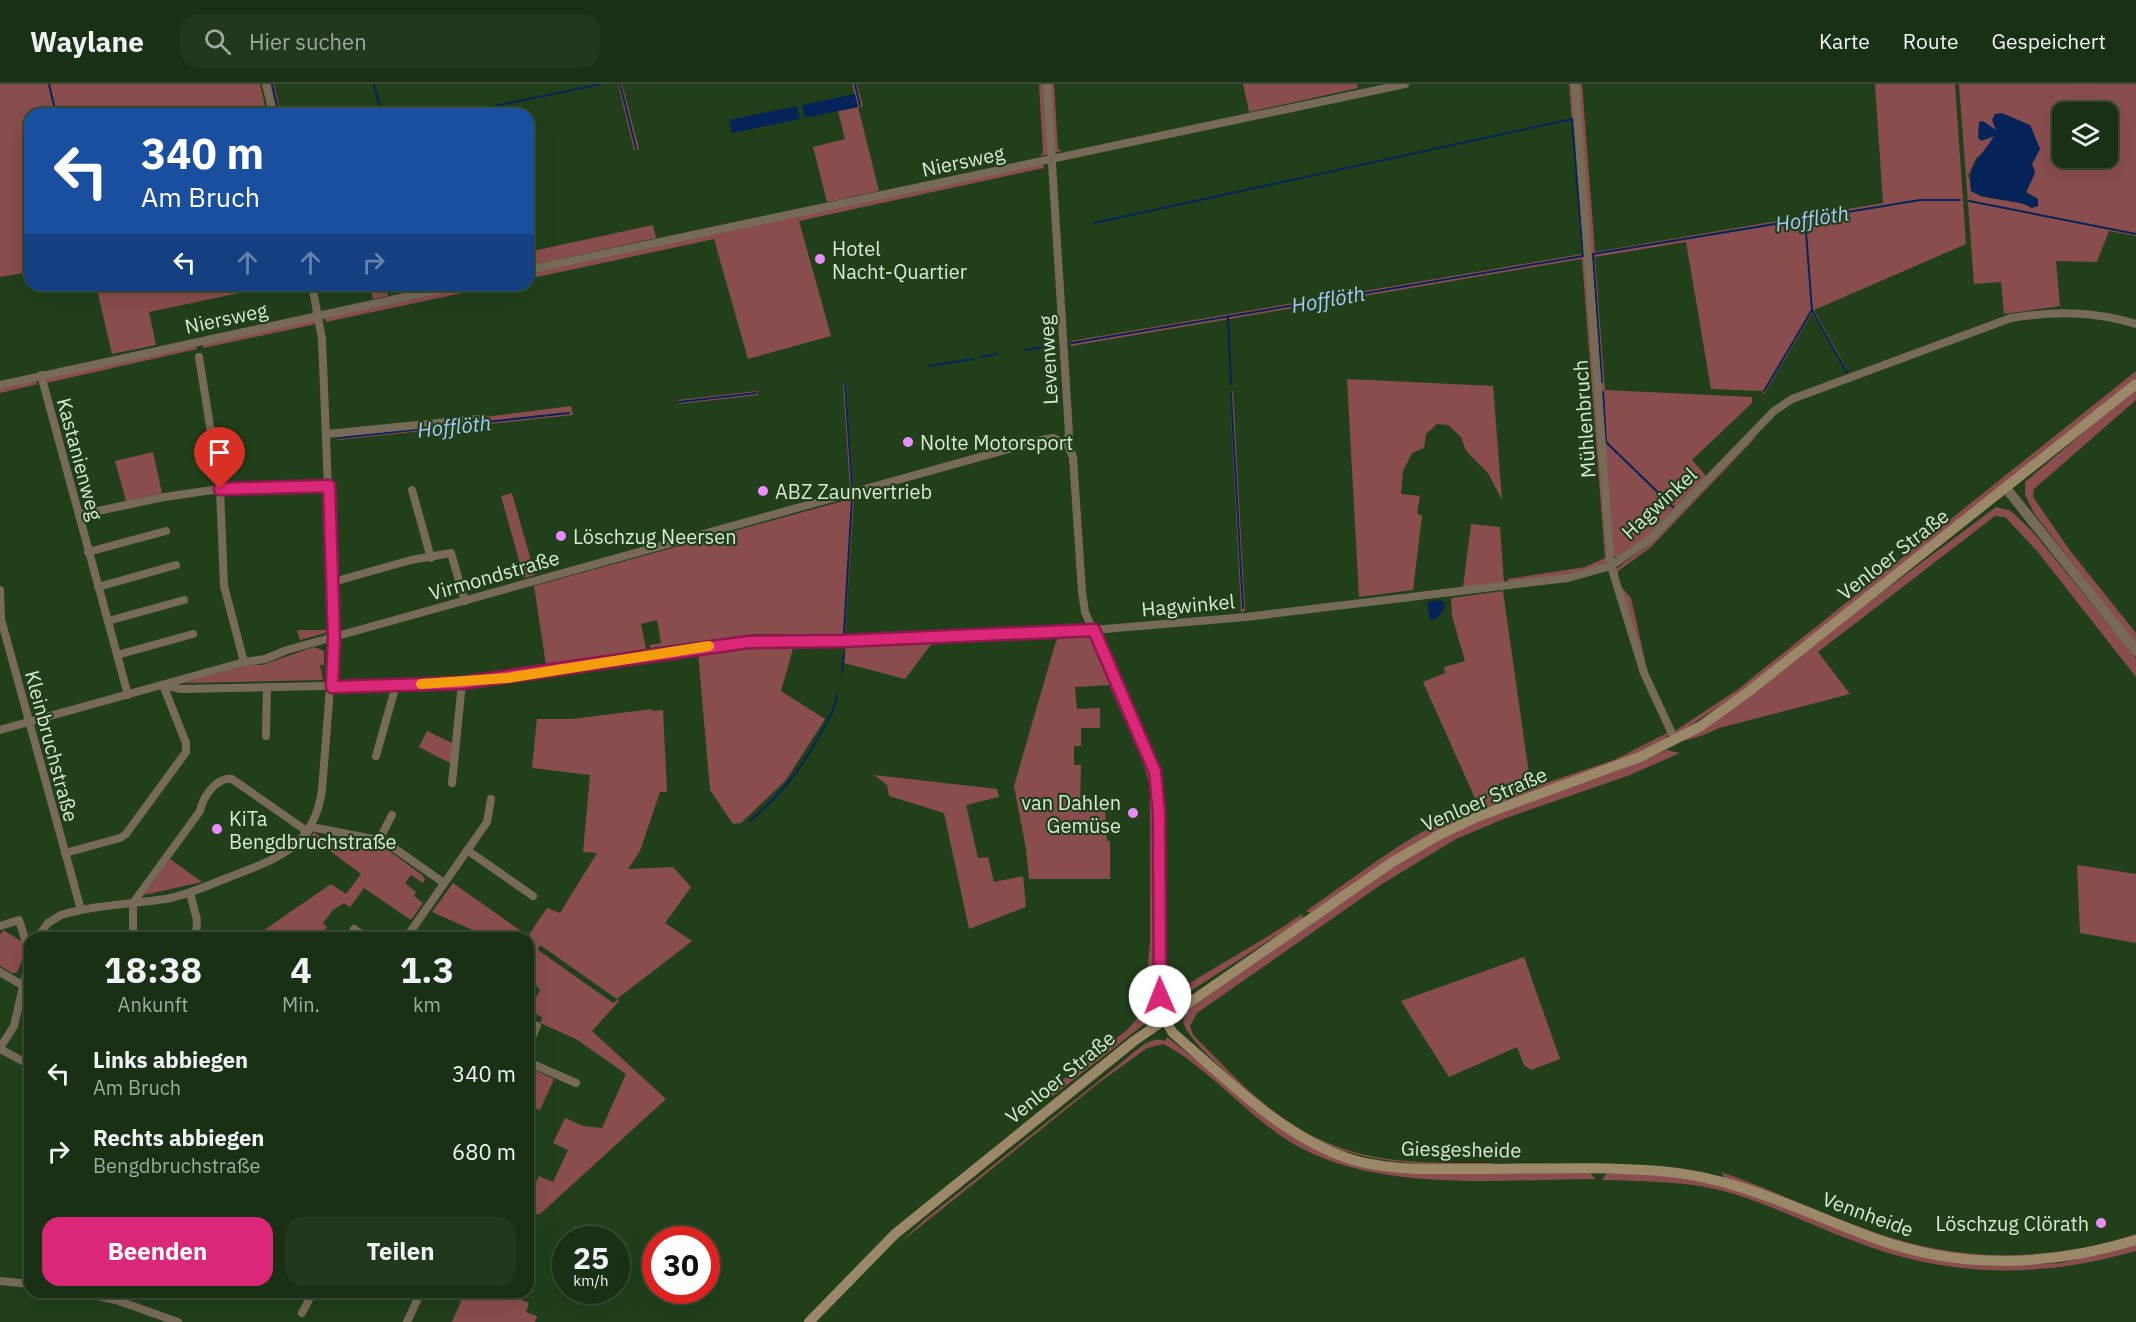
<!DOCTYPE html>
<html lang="de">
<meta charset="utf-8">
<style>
:root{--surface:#193014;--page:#22381d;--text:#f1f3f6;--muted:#9fa9a0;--line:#374b34;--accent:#db2777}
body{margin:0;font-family:"IBM Plex Sans",sans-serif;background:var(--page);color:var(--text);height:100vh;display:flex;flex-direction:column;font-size:22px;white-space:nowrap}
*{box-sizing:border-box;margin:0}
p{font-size:20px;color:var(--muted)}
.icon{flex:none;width:33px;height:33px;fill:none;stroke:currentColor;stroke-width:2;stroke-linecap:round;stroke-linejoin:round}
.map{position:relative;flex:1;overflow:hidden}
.side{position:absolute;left:24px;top:848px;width:510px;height:366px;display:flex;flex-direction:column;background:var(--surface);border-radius:18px;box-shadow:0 6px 24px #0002,0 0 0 2px var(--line)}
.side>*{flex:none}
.hud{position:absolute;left:24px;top:24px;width:510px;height:183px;border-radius:18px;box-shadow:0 6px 24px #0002,0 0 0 2px var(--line);background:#1a4fa0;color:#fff;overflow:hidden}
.buttons{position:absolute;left:2052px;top:18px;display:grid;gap:12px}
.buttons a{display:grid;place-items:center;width:66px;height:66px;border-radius:12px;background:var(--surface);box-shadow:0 6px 24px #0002,0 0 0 2px var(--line);font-size:30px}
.speed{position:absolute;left:552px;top:1142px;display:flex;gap:12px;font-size:30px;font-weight:700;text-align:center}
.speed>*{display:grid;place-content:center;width:78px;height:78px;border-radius:50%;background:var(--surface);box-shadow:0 6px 24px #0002,0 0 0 2px var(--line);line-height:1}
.speed small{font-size:15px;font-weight:400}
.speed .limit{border:9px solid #d22;background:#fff;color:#111}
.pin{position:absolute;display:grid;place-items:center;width:51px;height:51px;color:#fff;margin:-62px -26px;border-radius:50% 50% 50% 0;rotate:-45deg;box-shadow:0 0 6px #0007}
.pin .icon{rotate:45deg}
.me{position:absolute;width:66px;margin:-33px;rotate:359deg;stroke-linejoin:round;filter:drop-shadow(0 0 4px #0008)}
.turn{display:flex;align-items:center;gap:21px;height:126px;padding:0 18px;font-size:27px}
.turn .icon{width:78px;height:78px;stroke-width:2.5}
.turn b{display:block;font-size:42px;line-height:51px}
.lanes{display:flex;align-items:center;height:57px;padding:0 18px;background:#0003;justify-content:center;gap:30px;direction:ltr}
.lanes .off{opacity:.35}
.eta{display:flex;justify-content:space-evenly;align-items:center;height:102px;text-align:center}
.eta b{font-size:36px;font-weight:700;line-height:42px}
.cta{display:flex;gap:12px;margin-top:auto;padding:12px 18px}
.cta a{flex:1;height:69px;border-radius:18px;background:var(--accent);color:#fff;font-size:24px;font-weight:700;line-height:69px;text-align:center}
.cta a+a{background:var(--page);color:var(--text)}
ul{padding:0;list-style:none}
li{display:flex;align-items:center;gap:18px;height:78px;padding:0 18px}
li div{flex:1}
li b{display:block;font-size:22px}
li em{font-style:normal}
header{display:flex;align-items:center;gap:36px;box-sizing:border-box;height:84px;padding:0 30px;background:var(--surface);border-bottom:2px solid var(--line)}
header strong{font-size:28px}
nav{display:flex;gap:33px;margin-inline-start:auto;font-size:21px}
.search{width:420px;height:54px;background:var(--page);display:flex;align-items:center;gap:15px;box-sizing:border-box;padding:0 21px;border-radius:18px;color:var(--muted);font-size:22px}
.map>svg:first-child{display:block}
</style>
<header>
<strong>Waylane</strong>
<div class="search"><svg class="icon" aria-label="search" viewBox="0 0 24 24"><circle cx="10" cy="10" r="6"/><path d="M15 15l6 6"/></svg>Hier suchen</div>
<nav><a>Karte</a><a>Route</a><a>Gespeichert</a></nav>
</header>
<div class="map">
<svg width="2136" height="1238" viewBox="0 0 2136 1238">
<rect width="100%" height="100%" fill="#21401a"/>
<g fill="#894d4d" fill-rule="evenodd">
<path d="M0 0H260L267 30H30V188L0 193Z"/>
<path d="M270 0H274L281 30H277Z"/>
<path d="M618 0H622L639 65 634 66Z"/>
<path d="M852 0H857L863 22 858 23 879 107 827 118 813 63 845 55 838 27 858 23Z"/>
<path d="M1039 0H1045L1049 70 1040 72 1043 68Z"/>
<path d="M1048 0H1054L1058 65 1062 67 1053 69Z"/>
<path d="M1243 0H1357L1358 4 1249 28Z"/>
<path d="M1569 0H1573L1608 477 1604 481 1551 494 1508 499V495L1585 483 1605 474 1582 175 1071 262V257L1582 170Z"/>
<path d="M1577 0H1582L1595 168 1883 119 1875 0H1955L1966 160 1814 226 1849 289 1812 229 1764 310 1762 307 1711 305 1686 158 1595 173 1605 306 1752 313V319L1692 376 1706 392 1644 456 1617 474 1614 472Z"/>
<path d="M1959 0H2136V152L2109 147 2097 178 2056 177 2060 222 2004 230 2001 198 1974 200ZM2062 28H2108V74H2062ZM2030 41 2040 65 2032 80 2035 89 2026 109 2032 124 2025 120 1979 112 1968 92 1976 74 1985 67 1994 52 1985 56 1996 46Z"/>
<path d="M1043 80 1044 84 799 137 831 252 748 275 714 155 528 195V190Z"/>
<path d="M653 141 656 154 528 182V168Z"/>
<path d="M96 201H278L149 228 156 261 112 270Z"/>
<path d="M370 201H385L388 212 373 215Z"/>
<path d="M478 201H500L326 238 325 234Z"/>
<path d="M315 236 316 240 203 264V260Z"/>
<path d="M196 261 197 265 46 299 47 294Z"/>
<path d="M2136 287V294L1738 610 1679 649 1673 647 1647 593 1615 491 1616 485 1649 460 1750 357 1757 352 1650 464 1618 487V499L1631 514 1648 590 1675 647 1737 606Z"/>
<path d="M1347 295 1493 302 1502 416 1488 389 1466 367 1461 353 1448 341 1437 340 1426 350 1424 364 1412 369 1403 387 1401 410 1420 412 1417 429 1422 432 1413 506 1359 513Z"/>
<path d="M35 297 38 300 0 309V305Z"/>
<path d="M846 298 853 403 850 404 843 299Z"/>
<path d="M2136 304V316L2034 405 2033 413 2071 468 2136 549V562L2034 429 2025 411V398Z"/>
<path d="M757 307 758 311 679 320 678 316Z"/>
<path d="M1233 307 1245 527 1241 528 1230 308Z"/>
<path d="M571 322 573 331 338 356V352Z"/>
<path d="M153 368 162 409 126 417 115 377Z"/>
<path d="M512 409 535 491 524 494 501 412Z"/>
<path d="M854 414 845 551 754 550 650 564V561L661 559 657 536 641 540 646 565 546 581 534 502Z"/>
<path d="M1996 423 2011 427 2032 447 2136 574V593L2037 467 2005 433 1995 432 1818 568 1850 610 1719 644C1707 650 1695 654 1683 657Z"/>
<path d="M1471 440 1500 443 1504 499 1463 503Z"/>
<path d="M1503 507 1531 704 1614 676 1669 648 1665 656 1631 672 1483 725 1478 721 1423 598 1445 589 1444 583 1465 577 1452 532 1451 514Z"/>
<path d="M328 546 325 549 300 556 297 546Z"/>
<path d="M1085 550 1093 554 1152 688 1156 740V867L1151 910 1152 927 1147 938 1053 1012 1047 1008 1127 946 1143 928 1150 860V703L1143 678 1109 601 1075 603 1077 625 1100 624V644H1081V662H1074V681H1081L1080 725 1105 726 1107 757H1110V795H1029L1026 765 1014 702 1056 557 1062 552Z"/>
<path d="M933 558 905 595 844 579 846 561Z"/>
<path d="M754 561H794L781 607 825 635 786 696 741 739 733 740 710 706 698 568Z"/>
<path d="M314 563 324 567V581H320L323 596 184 599 251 580 262 581Z"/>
<path d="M652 625V627L663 626 667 708H660L640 767 628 785 673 783 691 803 665 839 692 857 617 915 619 917 592 947 666 1015 539 1131 528 1126V1110H530L539 1092 553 1098 568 1066 553 1059 565 1034 583 1042 602 1044 626 990 576 955 540 939 542 933 528 927 540 906 528 892V854L475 853 477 848 432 828 453 799 528 852 547 824 560 829 597 769 583 768 590 691 532 684 537 635H572ZM540 861 617 915V916L613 919 538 866Z"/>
<path d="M1137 631 1157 677 1164 703 1167 886 1174 906 1177 907C1219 880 1262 858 1302 830L1303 835 1178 915 1169 912 1163 895 1161 697Z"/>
<path d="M427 647 454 660 452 680 419 663Z"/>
<path d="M1667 666 1680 669 1630 691 1506 734 1456 755 1382 800 1197 929 1190 942 1193 951C1216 973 1237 998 1262 1018 1338 1081 1401 1079 1494 1079L1492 1081C1379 1081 1318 1078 1233 995 1217 980 1198 964 1186 945L1183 938 1188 926 1397 780 1442 754 1480 736 1627 683Z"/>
<path d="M874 691 997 705 999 713 966 721 978 774 988 773 994 798 1023 792 1026 823 969 845 944 729 889 712 887 701Z"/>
<path d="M1473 723V728L1469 731 1311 829 1306 827C1360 790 1412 747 1473 723Z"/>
<path d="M314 748 323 755 326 753 384 763 422 791 425 795 423 799 411 791 405 799 416 808 414 812 423 819 411 836 364 804 350 823 344 819 333 826 323 839 327 843 320 853H254L331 800 346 810 361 790 311 753Z"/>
<path d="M170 775 202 798 144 811Z"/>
<path d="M2077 781 2136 790V859L2080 849Z"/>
<path d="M3 846 28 861 17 889H12L0 882V851Z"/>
<path d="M1524 873 1560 975 1531 986 1524 981 1517 963 1449 993 1401 917Z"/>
<path d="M1167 953 1211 987 1349 1078 1590 1089 1596 1095C1496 1095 1367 1111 1281 1052 1243 1026 1202 979 1163 960L1147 964 1100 998 901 1158 923 1137 1121 979C1133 970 1149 951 1165 957Z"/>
<path d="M528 983 554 995 540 1026 528 1021Z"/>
<path d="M1721 1088C1779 1108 1834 1136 1892 1154 1972 1179 2057 1176 2136 1150V1153C2069 1174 1997 1184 1928 1167 1858 1150 1794 1115 1725 1094Z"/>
<path d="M1607 1089 1651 1090 1722 1100 1949 1177 1993 1182 2061 1179 2136 1159V1167C2037 1195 1948 1194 1851 1156 1806 1139 1762 1116 1715 1105 1678 1097 1640 1097 1602 1096Z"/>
<path d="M465 1208H504L529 1219 526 1228 537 1232 535 1238H452Z"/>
</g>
<g fill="#042459">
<path d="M855 10 858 23 805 34 802 21Z"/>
<path d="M797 22 800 35 732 49 729 36Z"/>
<path d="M2002 29 2030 41 2040 65 2032 80 2035 89 2026 108 2038 115V122L2032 124C2014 113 1989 118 1971 107 1966 80 1982 73 1994 52L1981 57 1978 53 1979 38 1983 37 1996 46 1992 36 1995 30Z"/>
<path d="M1440 516 1445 519 1443 527 1436 535 1430 536 1427 518Z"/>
</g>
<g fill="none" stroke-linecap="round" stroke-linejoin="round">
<g stroke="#042459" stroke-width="2">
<path d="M49 0 56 30"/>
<path d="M272 0 279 30"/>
<path d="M374 0 382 30"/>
<path d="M620 0 636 64"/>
<path d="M855 0 860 21"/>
<path d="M456 30 601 0"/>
<path d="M1969 117 2136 150"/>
<path d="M1812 226 1847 289"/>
<path d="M1228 232 1231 300"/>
<path d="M1072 259 1583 172 1572 35 1094 139"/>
<path d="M1026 266 1055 261"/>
<path d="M980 273 997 270"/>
<path d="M929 282 973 275"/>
<path d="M1602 298 1593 170 1920 116H1960"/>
<path d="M845 299 852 403"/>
<path d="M1764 307 1812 226 1805 135"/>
<path d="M1603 308 1606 358 1673 423"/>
<path d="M1231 309 1243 524"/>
<path d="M679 318 756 309"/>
<path d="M339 354 569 329"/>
<path d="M844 549 852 415"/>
<path d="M842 588 844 570"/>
<path d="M750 737C781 710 798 689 818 654 826 640 835 627 837 611"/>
</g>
<g stroke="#776b58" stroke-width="8">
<path d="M266 0 273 30"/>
<path d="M1047 0 1069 349 1067 360 1073 373 1082 508 1085 528 1155 688 1160 768 1159 901 1165 936"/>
<path d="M1575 0 1611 482 1644 589 1675 656"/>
<path d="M528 186 1405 0"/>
<path d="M199 273 220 405 224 502 244 578"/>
<path d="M41 291 128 611"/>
<path d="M0 301 460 201"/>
<path d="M327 350 478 335"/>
<path d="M412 406 431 474"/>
<path d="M79 431 164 413 220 405 329 402"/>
<path d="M88 468 166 447"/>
<path d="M333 498 411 476 451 469 465 517"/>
<path d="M98 503 176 481"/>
<path d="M0 506 1 535 81 826"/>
<path d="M108 537 184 516"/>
<path d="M117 571 193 550"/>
<path d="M163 601 181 605 462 599 732 559 1093 546 1246 533 1568 494 1611 482 1651 454 1774 327 1792 315 2011 234C2054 227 2094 227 2136 240"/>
<path d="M0 646 244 578 265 575 287 566 1041 356 1053 354 1067 360"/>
<path d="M266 652 267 603"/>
<path d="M376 672 396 601"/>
<path d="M452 699 462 599"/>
<path d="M311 743 384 757 444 799"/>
<path d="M379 756 392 731"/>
<path d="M467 766 533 812"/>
<path d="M65 769 120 754 126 750 186 668V659L163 601"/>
<path d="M190 809 197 836 196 854"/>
<path d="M0 842 19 836 25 855 30 858"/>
<path d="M354 845 367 854"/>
<path d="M37 854 48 839 61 831C95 821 131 820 166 815 187 811 207 802 227 794 276 775 314 764 322 706L334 553 322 255 312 201"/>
<path d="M133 854V819L200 727C203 712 217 693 232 695L308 748"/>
<path d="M406 854 487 738 491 715"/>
<path d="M0 888 22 901"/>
<path d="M528 938 537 942 528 963"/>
<path d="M0 964 14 942 30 872"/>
<path d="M0 965 30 981"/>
<path d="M528 978 576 999"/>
<path d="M0 1197 30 1200"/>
<path d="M80 1208 116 1216 178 1238"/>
<path d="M302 1229 313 1208"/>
<path d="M407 1238 421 1208"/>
</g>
<path stroke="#776b58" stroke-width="10" d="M2006 404 2136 567"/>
<g stroke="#9b8869" stroke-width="10">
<path d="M1165 936 1173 949C1227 995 1279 1050 1347 1074 1386 1087 1430 1085 1470 1085 1533 1085 1597 1082 1660 1087 1737 1093 1803 1128 1874 1154 1960 1186 2050 1182 2136 1156"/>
<path d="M809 1238 895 1150 1134 957 1394 777 1439 751 1479 732 1640 673 1701 642 1748 608 2136 300"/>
</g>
</g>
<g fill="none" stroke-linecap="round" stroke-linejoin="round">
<defs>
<path id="route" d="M220 405 329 402 334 553 332 603 462 599 748 558 842 557 1094 546 1155 688 1159 729 1160 912"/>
</defs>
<use href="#route" stroke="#8e194d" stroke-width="15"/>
<use href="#route" stroke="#db2777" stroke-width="10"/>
<path stroke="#f59e0b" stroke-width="10" d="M421 600 507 594 709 562"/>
</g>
<g fill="#e98dfe" stroke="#21401a" stroke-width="2">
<circle cx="820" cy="175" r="6"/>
<circle cx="908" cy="358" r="6"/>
<circle cx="763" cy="407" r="6"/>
<circle cx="561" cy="452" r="6"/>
<circle cx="1133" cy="729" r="6"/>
<circle cx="217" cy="745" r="6"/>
<circle cx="2101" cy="1139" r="6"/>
</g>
<g text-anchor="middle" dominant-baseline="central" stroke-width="4.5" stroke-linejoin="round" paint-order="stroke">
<g font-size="20" fill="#d7ead3" stroke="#21401a">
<text transform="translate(963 77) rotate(-12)">Niersweg</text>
<text transform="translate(226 234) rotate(-12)">Niersweg</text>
<text transform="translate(1048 276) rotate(-93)">Levenweg</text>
<text transform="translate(1584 335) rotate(-94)">Mühlenbruch</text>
<text transform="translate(80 375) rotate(75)">Kastanienweg</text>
<text transform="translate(1659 419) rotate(-43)">Hagwinkel</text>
<text transform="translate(1893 470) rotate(-38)">Venloer Straße</text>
<text transform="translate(494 491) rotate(-16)">Virmondstraße</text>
<text transform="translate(1188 521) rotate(-5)">Hagwinkel</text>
<text transform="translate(52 662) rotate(75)">Kleinbruchstraße</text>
<text transform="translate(1484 715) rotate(-23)">Venloer Straße</text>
<text transform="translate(1060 993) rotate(-39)">Venloer Straße</text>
<text transform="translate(1461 1065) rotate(1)">Giesgesheide</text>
<text transform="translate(1868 1130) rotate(20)">Vennheide</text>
</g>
<g font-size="20" fill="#d7ead3" stroke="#21401a" text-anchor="start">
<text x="832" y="164">Hotel<tspan x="832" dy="23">Nacht-Quartier</tspan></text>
<text x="920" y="358">Nolte Motorsport</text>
<text x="775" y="407">ABZ Zaunvertrieb</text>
<text x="573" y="452">Löschzug Neersen</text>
<text x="1121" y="718" text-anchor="end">van Dahlen<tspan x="1121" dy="23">Gemüse</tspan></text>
<text x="229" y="734">KiTa<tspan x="229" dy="23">Bengdbruchstraße</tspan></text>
<text x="2089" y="1139" text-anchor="end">Löschzug Clörath</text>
</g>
<g font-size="21" font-style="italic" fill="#a8c7fa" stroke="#21401a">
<text transform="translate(1812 134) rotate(-9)">Hofflöth</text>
<text transform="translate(1328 215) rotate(-10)">Hofflöth</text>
<text transform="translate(454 342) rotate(-6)">Hofflöth</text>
</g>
</g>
</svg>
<div class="buttons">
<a><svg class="icon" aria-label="layers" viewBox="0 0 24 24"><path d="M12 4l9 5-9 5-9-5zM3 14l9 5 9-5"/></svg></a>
</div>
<div class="speed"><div>25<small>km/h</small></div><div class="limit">30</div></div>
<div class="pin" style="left:220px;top:405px;background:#d93025"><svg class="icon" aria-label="arrive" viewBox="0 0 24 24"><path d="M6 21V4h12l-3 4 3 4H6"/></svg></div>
<svg class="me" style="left:1160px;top:912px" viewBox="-20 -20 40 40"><circle r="19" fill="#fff"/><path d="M0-13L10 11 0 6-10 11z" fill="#db2777"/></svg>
<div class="hud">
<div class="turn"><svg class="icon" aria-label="left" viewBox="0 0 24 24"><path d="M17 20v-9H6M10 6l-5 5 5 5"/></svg><div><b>340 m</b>Am Bruch</div></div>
<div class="lanes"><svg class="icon" aria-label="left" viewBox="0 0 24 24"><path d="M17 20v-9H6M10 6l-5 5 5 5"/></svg><svg class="icon off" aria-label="ahead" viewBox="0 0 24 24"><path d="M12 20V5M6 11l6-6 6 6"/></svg><svg class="icon off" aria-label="ahead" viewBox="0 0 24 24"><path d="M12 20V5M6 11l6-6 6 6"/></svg><svg class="icon off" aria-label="right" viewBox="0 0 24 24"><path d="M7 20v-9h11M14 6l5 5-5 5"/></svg></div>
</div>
<section class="side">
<div class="eta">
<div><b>18:38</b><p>Ankunft</p></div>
<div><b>4</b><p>Min.</p></div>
<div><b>1.3</b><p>km</p></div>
</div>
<ul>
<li><svg class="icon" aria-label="left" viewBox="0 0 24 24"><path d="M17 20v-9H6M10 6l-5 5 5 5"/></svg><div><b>Links abbiegen</b><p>Am Bruch</p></div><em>340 m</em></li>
<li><svg class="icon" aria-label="right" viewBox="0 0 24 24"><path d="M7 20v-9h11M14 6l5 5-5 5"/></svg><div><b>Rechts abbiegen</b><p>Bengdbruchstraße</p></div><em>680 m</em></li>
</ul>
<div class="cta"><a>Beenden</a><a>Teilen</a></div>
</section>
</div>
